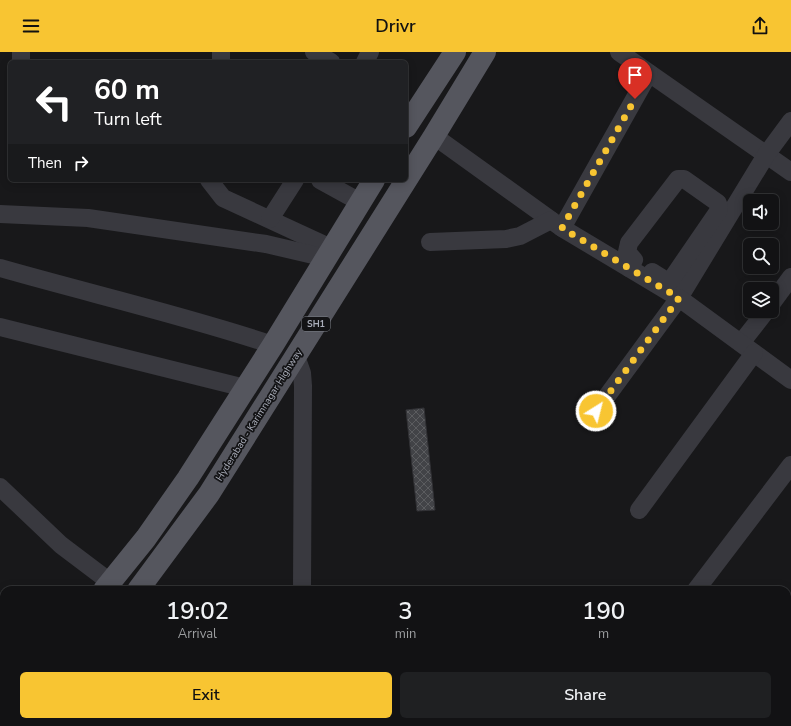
<!DOCTYPE html>
<style>
:root{--surface:#121214;--page:#1f2022;--text:#f1f3f6;--muted:#9c9ea0;--line:#313234;--accent:#f8c532}
body{margin:0;font-family:"Nunito Sans",sans-serif;background:var(--page);color:var(--text);height:100vh;display:flex;flex-direction:column;font-size:15px;white-space:nowrap}
*{box-sizing:border-box;margin:0}
p{font-size:13px;color:var(--muted)}
.icon{flex:none;width:22px;height:22px;fill:none;stroke:currentColor;stroke-width:2;stroke-linecap:round;stroke-linejoin:round}
.map{position:relative;flex:1;overflow:hidden}
.drawer{position:absolute;left:0px;top:534px;width:791px;height:140px;display:flex;flex-direction:column;background:var(--surface);border-radius:12px 12px 0 0;box-shadow:0 2px 10px #0003,0 0 0 1px var(--line)}
.drawer>*{flex:none}
.hud{position:absolute;left:8px;top:8px;width:400px;height:122px;border-radius:6px;box-shadow:0 2px 10px #0003,0 0 0 1px var(--line);background:#202124;color:#fff;overflow:hidden}
.tools{position:absolute;left:743px;top:142px;display:grid;gap:8px}
.tools a{display:grid;place-items:center;width:36px;height:36px;border-radius:6px;background:var(--surface);box-shadow:0 2px 10px #0003,0 0 0 1px var(--line);font-size:20px}
.pin{position:absolute;display:grid;place-items:center;width:34px;height:34px;color:#fff;margin:-41px -17px;border-radius:50% 50% 50% 0;rotate:-45deg;box-shadow:0 0 4px #0007}
.pin .icon{rotate:45deg}
.me{position:absolute;width:44px;margin:-22px;rotate:36deg;stroke-linejoin:round;filter:drop-shadow(0 0 3px #0008)}
.turn{display:flex;align-items:center;gap:14px;height:84px;padding:0 20px;font-size:18px}
.turn .icon{width:52px;height:52px;stroke-width:2.5}
.turn b{display:block;font-size:28px;line-height:34px}
.then{display:flex;align-items:center;height:38px;padding:0 20px;background:#0003;gap:8px;font-size:15px}
.eta{display:flex;justify-content:space-evenly;align-items:center;height:68px;text-align:center}
.eta b{font-size:24px;font-weight:600;line-height:28px}
.cta{display:flex;gap:8px;margin-top:auto;padding:8px 20px}
.cta a{flex:1;height:46px;border-radius:6px;background:var(--accent);color:#111;font-size:16px;font-weight:600;line-height:46px;text-align:center}
.cta a+a{background:var(--page);color:var(--text)}
header{display:flex;justify-content:space-between;align-items:center;height:52px;padding:0 20px;background:var(--accent);color:#111;font-size:18px;font-weight:600}
.map>svg:first-child{display:block}
</style>
<header><svg class="icon" aria-label="menu" viewBox="0 0 24 24"><path d="M4 6h16M4 12h16M4 18h16"/></svg>Drivr<svg class="icon" aria-label="share" viewBox="0 0 24 24"><path d="M12 15V3M7 8l5-5 5 5M5 13v7h14v-7"/></svg></header>
<div class="map">
<svg width="791" height="674" viewBox="0 0 791 674">
<defs>
<pattern id="building-cross-hatch" width="8" height="8" patternUnits="userSpaceOnUse"><rect width="8" height="8" fill="#424347"/><path d="M0 0l8 8M0 8l8-8" fill="none" stroke="#5b5c5f"/></pattern>
</defs>
<rect width="100%" height="100%" fill="#18181a"/>
<g fill="url(#building-cross-hatch)" stroke="#323236">
<path d="M424 356 435 458 417 459 406 358Z"/>
<rect x="329" y="670" width="38" height="4"/>
<rect x="389" y="670" width="34" height="4"/>
<path d="M466 670H497L498 673 467 674Z"/>
</g>
<g fill="none" stroke-linecap="round" stroke-linejoin="round">
<g stroke="#39393f" stroke-width="18">
<path d="M314 0 331 10"/>
<path d="M619 0 791 120"/>
<path d="M21 10V0"/>
<path d="M221 10V0"/>
<path d="M365 10 370 0"/>
<path d="M434 84 562 176 679 246 766 103 791 69"/>
<path d="M209 128 223 146 331 196"/>
<path d="M320 128 360 150"/>
<path d="M0 162 88 166 266 192 326 206"/>
<path d="M270 167 295 128"/>
<path d="M562 176 649 21"/>
<path d="M430 190 506 187 520 184 551 168"/>
<path d="M0 216C91 242 183 263 273 293"/>
<path d="M629 216 634 208 627 200 629 191 678 127H684L718 151 719 158 671 228 668 230 652 220"/>
<path d="M772 251 791 225"/>
<path d="M0 275 245 336"/>
<path d="M741 291 766 259"/>
<path d="M296 304 302 321 303 334 302 538"/>
<path d="M596 359 679 246 791 328"/>
<path d="M0 435 61 493 110 530"/>
<path d="M639 458 754 301"/>
<path d="M696 538 791 413"/>
<path d="M440 670 441 674"/>
<path d="M299 674V670"/>
</g>
<g stroke="#55565e" stroke-width="22">
<path d="M406 75 455 0"/>
<path d="M104 538 146 486 188 426 273 293 374 128"/>
<path d="M138 538 209 442 434 84 485 0"/>
<path d="M0 663 4 658"/>
<path d="M21 674 25 670"/>
</g>
</g>
<g fill="none" stroke-linecap="round" stroke-linejoin="round">
<path stroke="#f8c532" stroke-width="7" stroke-dasharray="0 12.6" d="M596 359 679 246 562 176 635 47"/>
</g>
<g text-anchor="middle" dominant-baseline="central" stroke-width="3.5" stroke-linejoin="round" paint-order="stroke">
<rect fill="#131315" stroke="#7d8088" stroke-width="1" x="302" y="265" width="28" height="14" rx="3"/>
<g font-size="9" font-weight="bold" fill="#aaaeba">
<text x="316" y="272">SH1</text>
</g>
<g font-size="10" fill="#aaaeba" stroke="#131315">
<text transform="translate(259 363) rotate(-58)">Hyderabad - Karimnagar Highway</text>
</g>
</g>
</svg>
<div class="tools">
<a><svg class="icon" aria-label="sound" viewBox="0 0 24 24"><path d="M4 9h4l5-4v14l-5-4H4zM17 9q2 3 0 6"/></svg></a>
<a><svg class="icon" aria-label="search" viewBox="0 0 24 24"><circle cx="10" cy="10" r="6"/><path d="M15 15l6 6"/></svg></a>
<a><svg class="icon" aria-label="layers" viewBox="0 0 24 24"><path d="M12 4l9 5-9 5-9-5zM3 14l9 5 9-5"/></svg></a>
</div>
<div class="pin" style="left:635px;top:47px;background:#d93025"><svg class="icon" aria-label="arrive" viewBox="0 0 24 24"><path d="M6 21V4h12l-3 4 3 4H6"/></svg></div>
<svg class="me" style="left:596px;top:359px" viewBox="-20 -20 40 40"><circle r="17" fill="#f8c532" stroke="#fff" stroke-width="3"/><path d="M0-11L8 9 0 5-8 9z" fill="#fff"/></svg>
<div class="hud">
<div class="turn"><svg class="icon" aria-label="left" viewBox="0 0 24 24"><path d="M17 20v-9H6M10 6l-5 5 5 5"/></svg><div><b>60 m</b>Turn left</div></div>
<div class="then">Then<svg class="icon" aria-label="right" viewBox="0 0 24 24"><path d="M7 20v-9h11M14 6l5 5-5 5"/></svg></div>
</div>
<section class="drawer">
<div class="eta">
<div><b>19:02</b><p>Arrival</p></div>
<div><b>3</b><p>min</p></div>
<div><b>190</b><p>m</p></div>
</div>
<div class="cta"><a>Exit</a><a>Share</a></div>
</section>
</div>
